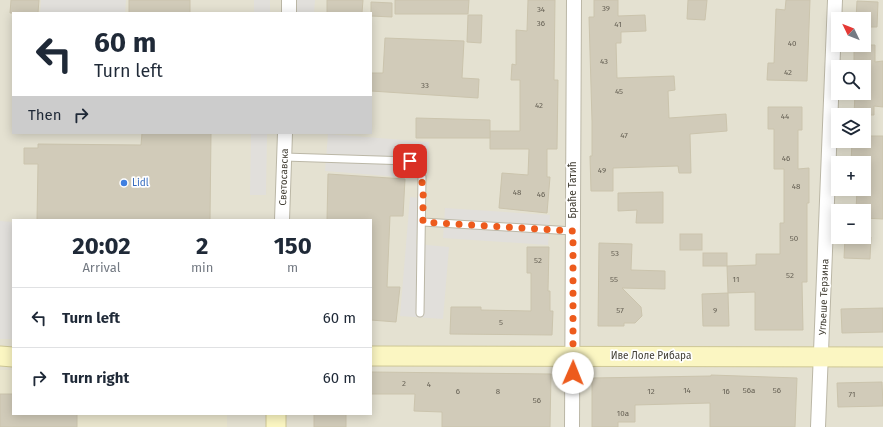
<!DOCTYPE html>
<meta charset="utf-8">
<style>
:root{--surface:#fff;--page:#f2f2f3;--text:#1f2937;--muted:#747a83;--line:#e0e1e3}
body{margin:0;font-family:"Fira Sans",sans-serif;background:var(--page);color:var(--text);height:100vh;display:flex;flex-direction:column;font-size:15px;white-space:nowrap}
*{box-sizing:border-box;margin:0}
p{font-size:13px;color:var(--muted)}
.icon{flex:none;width:22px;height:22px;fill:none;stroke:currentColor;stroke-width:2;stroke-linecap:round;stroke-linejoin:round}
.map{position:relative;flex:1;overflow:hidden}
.sheet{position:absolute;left:12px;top:219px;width:360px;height:196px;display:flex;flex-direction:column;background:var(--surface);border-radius:0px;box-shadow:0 2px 10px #0003}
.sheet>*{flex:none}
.banner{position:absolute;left:12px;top:12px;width:360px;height:122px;border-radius:0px;box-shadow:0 2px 10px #0003;background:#fff;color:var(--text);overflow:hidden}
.needle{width:26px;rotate:313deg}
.fabs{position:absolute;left:831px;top:12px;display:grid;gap:8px}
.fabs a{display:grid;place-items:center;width:40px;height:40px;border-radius:0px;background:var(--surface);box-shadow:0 2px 10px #0003;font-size:20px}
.pin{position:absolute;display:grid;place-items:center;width:34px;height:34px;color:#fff;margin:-17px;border-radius:8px;box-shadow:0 2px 6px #0006}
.me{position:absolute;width:44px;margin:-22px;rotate:1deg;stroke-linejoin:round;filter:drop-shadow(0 0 3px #0008)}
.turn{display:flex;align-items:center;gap:14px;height:84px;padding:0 16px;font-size:18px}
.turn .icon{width:52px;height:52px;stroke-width:2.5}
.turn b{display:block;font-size:28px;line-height:34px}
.then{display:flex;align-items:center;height:38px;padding:0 16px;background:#0003;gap:8px;font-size:15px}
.eta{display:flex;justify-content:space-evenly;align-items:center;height:68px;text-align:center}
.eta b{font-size:24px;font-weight:700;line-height:28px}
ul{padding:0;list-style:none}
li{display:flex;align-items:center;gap:12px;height:60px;padding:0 16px;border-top:1px solid var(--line)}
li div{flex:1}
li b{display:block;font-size:15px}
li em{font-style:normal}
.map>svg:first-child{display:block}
</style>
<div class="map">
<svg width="883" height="427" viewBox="0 0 883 427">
<rect width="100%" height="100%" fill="#f0eee3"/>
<path fill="#e4e1d1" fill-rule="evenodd" d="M0 0H883V427H0ZM13 13H371V133H13ZM838 19H864V45H838ZM838 67H864V93H838ZM838 115H864V141H838ZM838 163H864V189H838ZM838 211H864V237H838ZM13 220H371V414H13Z"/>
<path fill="#e9e5cd" d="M0 370H13V414H227V427H0Z"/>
<g fill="#e1dfdb">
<path d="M41 0H126L125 13H40Z"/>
<rect x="254" y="0" width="16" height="13"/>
<path d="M296 0H315L314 13H296Z"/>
<path d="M251 133H267L266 195H250Z"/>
<path d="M328 134 429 142 426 179 325 171Z"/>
<path d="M410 197 420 198 416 244 449 247 443 319 400 316Z"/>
<path d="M445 208 550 215 548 245 443 238Z"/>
<path d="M0 221 13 222V339H0Z"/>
</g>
<g fill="#d1cbb9" stroke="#cbc4ad">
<path d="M11 0H39L38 13H10Z"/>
<rect x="129" y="0" width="61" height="13"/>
<path d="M327 0H363L362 13H327Z"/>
<path d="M395 0H469L468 14H395Z"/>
<path d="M528 0H555L554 80H558L557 149H547V177H550L547 213 499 208 502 173 528 175 529 149H490V131H520V80H511L512 64 516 65V30L527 31Z"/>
<path d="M594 0H618V16L645 15 646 31 621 32V43H616L617 78 674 76 675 90 668 91 669 118 726 114 727 131 690 134 691 173H679L678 166 613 168V191H591L590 156H592V121L589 17H594Z"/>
<path d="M688 0H707L705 20 687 19Z"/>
<path d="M786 0H810L807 81 767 80 768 63H774L776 9 785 10Z"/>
<path d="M857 1 878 2 877 27H864V19H856Z"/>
<path d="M371 2 392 3V17L371 16Z"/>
<path d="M468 15H482L481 43 467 42Z"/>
<path d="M385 38 464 41 462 78 479 79 478 98 371 91V73H383Z"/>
<path d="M854 45H875V62L883 61V107L874 106V115H854L855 93H864V67H854Z"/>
<path d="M768 107H802V130H798V169L809 168V203H807V282H802L803 330H755V292L728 293 727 266 756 265V254H780V223H784V169H774V129H768Z"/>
<path d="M416 118 490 120V138H416Z"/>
<path d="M142 133H211L210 220H37L38 164H24V148H38V144L141 145Z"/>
<path d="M864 136H883V219L864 218V211H856L857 189H864V163H851L852 141H864Z"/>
<path d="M328 174 405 179 403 216H390L387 287H400L396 322 371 320V220H327Z"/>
<path d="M663 192V223H636L637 210 618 211V193Z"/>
<rect x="680" y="234" width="22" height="16"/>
<path d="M845 237H871L870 259 844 258Z"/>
<path d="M599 243 632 244 631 270 665 271V289L622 288 641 307 642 316 635 323H624V326H598Z"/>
<path d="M527 247H549L548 291H550V311H553L552 335 450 334 451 307H481V310L531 311V273H527Z"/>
<rect x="703" y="253" width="24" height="13"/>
<path d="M728 293 729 326H703L702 294Z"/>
<path d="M883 308V332L842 333 841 309Z"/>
<path d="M371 372 551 374 550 427H442V412L414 411 415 394H371Z"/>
<path d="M711 375 797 378 795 427H710V403L635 405V422H618V427H592V378L711 376Z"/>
<path d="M882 382 883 406 838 407 837 383Z"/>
<path d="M0 394H13V414H77V427H0Z"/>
<rect x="314" y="414" width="32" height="13"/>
</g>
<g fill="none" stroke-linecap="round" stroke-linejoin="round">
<defs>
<g id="lane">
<path d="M284 157 410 161 418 167 422 177 420 313"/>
<path d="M423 222 573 231"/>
</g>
<g id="street">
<path d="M289 13V0"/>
<path d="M282 220 285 133"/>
<path d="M572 427 574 0"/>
<path d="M818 427 835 0"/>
</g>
<g id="secondary">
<path d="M0 356 13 357"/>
<path d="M371 356 883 357"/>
<path d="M276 427V414"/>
</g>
</defs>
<use href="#lane" stroke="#bbb7a6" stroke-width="9"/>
<use href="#street" stroke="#bbb7a6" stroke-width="16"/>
<use href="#secondary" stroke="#cec795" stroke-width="21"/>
<use href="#lane" stroke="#fff" stroke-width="7"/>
<use href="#street" stroke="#fff" stroke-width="14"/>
<use href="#secondary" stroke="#fbf6c2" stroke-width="19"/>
</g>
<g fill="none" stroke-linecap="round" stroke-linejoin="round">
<path stroke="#ed5b1d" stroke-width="7" stroke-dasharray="0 12.6" d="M410 161C428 176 422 200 423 222L573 231V373"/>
</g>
<circle fill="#3f7fe0" stroke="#fff" stroke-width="1.5" cx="124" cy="183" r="4"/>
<g text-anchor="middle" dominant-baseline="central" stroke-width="3.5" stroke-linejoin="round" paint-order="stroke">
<g font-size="8" fill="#666155">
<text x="606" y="8">39</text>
<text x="541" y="9">34</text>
<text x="541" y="23">36</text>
<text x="618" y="24">41</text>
<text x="792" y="43">40</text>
<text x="604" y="61">43</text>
<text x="788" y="72">42</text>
<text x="425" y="85">33</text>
<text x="619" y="91">45</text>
<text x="539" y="105">42</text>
<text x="785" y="116">44</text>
<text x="624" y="135">47</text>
<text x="786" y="158">46</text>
<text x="602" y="170">49</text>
<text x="796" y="186">48</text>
<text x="517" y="192">48</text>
<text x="541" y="194">46</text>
<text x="794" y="238">50</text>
<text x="615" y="253">53</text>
<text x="538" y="260">52</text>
<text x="790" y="275">52</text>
<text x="614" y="279">55</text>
<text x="736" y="279">11</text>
<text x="620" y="310">57</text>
<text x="715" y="310">9</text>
<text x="501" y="322">5</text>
<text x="404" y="383">2</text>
<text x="429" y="384">4</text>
<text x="687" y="390">14</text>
<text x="749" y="390">56a</text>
<text x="777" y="390">56</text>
<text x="458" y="391">6</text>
<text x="498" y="391">8</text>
<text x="651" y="391">12</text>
<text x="726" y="391">16</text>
<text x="852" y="394">71</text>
<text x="537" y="400">56</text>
<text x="623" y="413">10a</text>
</g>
<g font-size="10" fill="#423e34" stroke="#fff">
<text transform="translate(284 177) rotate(-88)">Светосавска</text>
<text transform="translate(573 190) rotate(-90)">Браће Татић</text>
<text transform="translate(824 297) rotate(-88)">Угљеше Терзина</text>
<text x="651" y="356">Иве Лоле Рибара</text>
</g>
<g font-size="10" fill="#366cbe" stroke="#fff" text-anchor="start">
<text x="132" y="183">Lidl</text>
</g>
</g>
</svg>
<div class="fabs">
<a><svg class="needle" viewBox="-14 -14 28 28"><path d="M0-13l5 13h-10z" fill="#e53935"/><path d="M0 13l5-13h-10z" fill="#747a83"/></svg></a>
<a><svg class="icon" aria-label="search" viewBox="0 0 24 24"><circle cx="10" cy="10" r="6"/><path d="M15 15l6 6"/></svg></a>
<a><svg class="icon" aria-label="layers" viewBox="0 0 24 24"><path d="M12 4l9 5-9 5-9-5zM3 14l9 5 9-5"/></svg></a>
<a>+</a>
<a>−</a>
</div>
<div class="pin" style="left:410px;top:161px;background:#d93025"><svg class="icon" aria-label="arrive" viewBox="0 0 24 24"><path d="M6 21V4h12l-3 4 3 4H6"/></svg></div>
<svg class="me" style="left:573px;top:373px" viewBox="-20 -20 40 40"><circle r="19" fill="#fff"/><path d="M0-13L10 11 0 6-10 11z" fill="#ed5b1d"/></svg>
<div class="banner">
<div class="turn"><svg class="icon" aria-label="left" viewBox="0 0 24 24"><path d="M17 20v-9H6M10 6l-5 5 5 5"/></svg><div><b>60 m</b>Turn left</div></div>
<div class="then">Then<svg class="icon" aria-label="right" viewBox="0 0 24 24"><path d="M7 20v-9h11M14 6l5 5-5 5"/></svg></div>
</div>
<section class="sheet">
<div class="eta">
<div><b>20:02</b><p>Arrival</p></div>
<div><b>2</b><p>min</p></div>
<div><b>150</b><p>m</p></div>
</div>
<ul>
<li><svg class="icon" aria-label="left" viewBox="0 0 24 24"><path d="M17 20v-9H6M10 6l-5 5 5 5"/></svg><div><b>Turn left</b></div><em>60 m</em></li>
<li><svg class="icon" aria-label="right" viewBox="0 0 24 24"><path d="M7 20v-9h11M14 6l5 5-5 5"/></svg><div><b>Turn right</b></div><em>60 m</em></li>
</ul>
</section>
</div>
